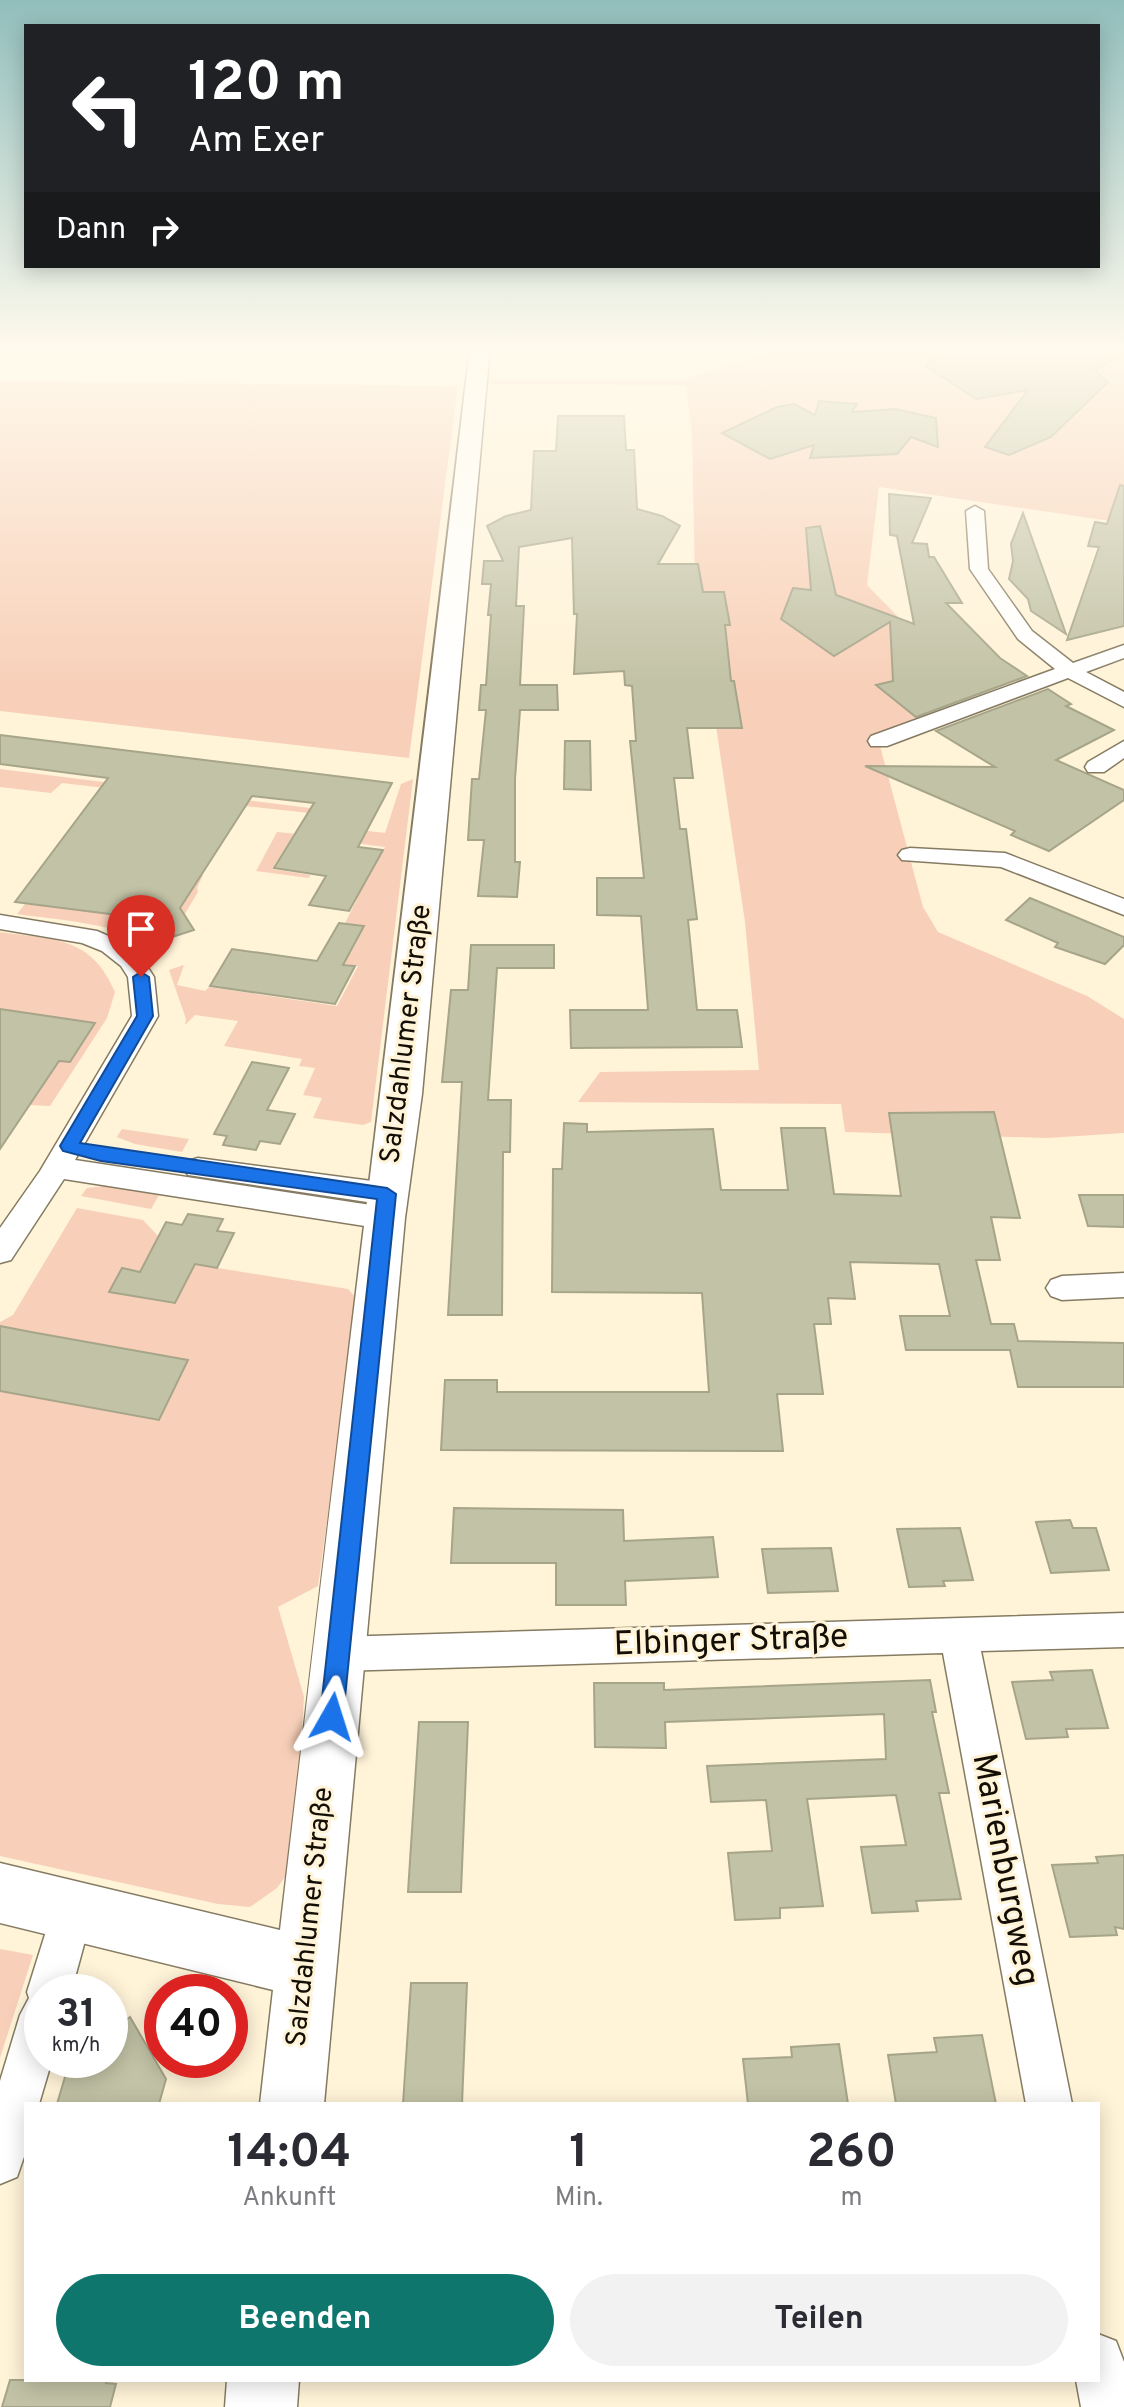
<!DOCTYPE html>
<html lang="de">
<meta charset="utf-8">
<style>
:root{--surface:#fff;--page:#f2f2f3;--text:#2b2b33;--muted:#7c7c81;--accent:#0f766e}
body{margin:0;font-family:Overpass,sans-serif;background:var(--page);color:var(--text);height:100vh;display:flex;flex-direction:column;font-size:30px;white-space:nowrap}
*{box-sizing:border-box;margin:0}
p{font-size:26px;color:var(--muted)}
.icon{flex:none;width:44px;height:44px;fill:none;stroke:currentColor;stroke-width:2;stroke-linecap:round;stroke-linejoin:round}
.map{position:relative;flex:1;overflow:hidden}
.sheet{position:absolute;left:24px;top:2102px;width:1076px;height:280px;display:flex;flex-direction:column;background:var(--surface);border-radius:0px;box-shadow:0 4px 20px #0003}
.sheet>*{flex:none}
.banner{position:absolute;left:24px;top:24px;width:1076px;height:244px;border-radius:0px;box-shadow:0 4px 20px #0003;background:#202124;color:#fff;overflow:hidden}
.speed{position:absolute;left:24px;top:1974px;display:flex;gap:16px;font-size:40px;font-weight:700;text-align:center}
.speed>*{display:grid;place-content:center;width:104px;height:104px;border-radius:50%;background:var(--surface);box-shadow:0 4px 20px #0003;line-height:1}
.speed small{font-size:20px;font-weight:400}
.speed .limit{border:12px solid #d22;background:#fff;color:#111}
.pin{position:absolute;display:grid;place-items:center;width:68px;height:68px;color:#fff;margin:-82px -34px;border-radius:50% 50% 50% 0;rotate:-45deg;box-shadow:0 0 8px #0007}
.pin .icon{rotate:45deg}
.me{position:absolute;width:88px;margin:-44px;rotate:6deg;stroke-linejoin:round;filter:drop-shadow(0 0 6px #0008)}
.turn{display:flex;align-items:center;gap:28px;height:168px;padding:0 32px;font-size:36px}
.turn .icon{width:104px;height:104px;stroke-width:2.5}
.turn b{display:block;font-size:56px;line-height:68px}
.then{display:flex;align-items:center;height:76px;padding:0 32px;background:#0003;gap:16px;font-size:30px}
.eta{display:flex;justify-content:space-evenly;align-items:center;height:136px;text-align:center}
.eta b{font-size:48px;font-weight:700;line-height:56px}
.cta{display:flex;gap:16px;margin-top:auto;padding:16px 32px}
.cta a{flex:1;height:92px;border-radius:48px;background:var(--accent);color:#fff;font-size:32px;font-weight:700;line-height:92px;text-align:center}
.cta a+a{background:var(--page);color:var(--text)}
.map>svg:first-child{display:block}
</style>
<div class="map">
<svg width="1124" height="2407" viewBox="0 0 1124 2407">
<rect width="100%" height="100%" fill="#fff3d8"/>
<g fill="#f8d0b9">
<path d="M784 347H1124V523L879 487 867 585 946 666 877 685 925 724 879 742 923 907 938 932 1087 996 1124 1019V1133L1047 1138 845 1132 841 1104 578 1102 600 1072 759 1070 745 922 695 584 692 433 686 385 484 384V379H686Z"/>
<path d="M0 381 458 386 409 758 0 711Z"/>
<path d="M0 769 334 811 327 826 385 833 401 784 413 779 371 1122 363 1125 313 1118 322 1098 303 1095 315 1068 299 1066 302 1059 224 1046 238 1021 195 1015 185 1025 186 1019 169 970 184 965 177 985 205 991 209 987 337 1006 358 966 325 961 331 951 351 953 365 926 345 923 357 899 315 893 327 878 366 882 385 847 293 835 272 869 310 875 309 878 256 871 277 832 307 835 319 814 227 804 110 914 166 922 198 875H203L197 888 198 892 183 917 187 918 161 928 167 938 158 941 165 952 155 955C142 924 48 919 17 914L25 904 76 909 89 804 90 800 106 802 114 789 62 783 51 793 0 787Z"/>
<path d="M0 932C55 940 91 936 115 992L107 1018 50 1106 30 1105 59 1061 70 1062 95 1023 0 1009Z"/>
<path d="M122 1129 189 1139 182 1152 135 1144 117 1137Z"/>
<path d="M105 1186 159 1195 151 1209 81 1196 87 1188Z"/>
<path d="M77 1208 143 1220 158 1236 148 1256 154 1274 122 1269 109 1292 175 1303 187 1280 170 1277 187 1263 348 1289 358 1300 318 1586 278 1607 304 1697 293 1866 277 1888 250 1907 218 1904 0 1856V1322L13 1315Z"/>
<path d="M0 1949 33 1955 0 2058Z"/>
</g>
<g fill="#c2c2a6" stroke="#a6a58a" stroke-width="2">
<path d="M957 347H1078L1119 358 1094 370 1108 382 1051 437 1009 455 985 447 1028 390 976 399 926 366 940 352Z"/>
<path d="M819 401 857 404 852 412 895 409 936 418 938 447 911 437 897 454 810 458 814 445 770 459 722 433 777 407 794 404 815 415Z"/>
<path d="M558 416H624L626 450H634L637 509 662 516 680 526 658 564H698L703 592H724L730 625H725L731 681H734L742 728H687L693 778H674L680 829H686L697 919 688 920 697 1010H737L742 1047 571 1048 570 1010H648L641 916 597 915V878H644L630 741H636L632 686 625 685 624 671 574 674 577 614H574L572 538 519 547 516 606H524L520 685H557L558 710H520L515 779V862H520L517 897 478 896 484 840H468L472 779H479L486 710H479L481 685H486L491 615H488L491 584H482L484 561H503L487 526 506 516 531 510 534 451H556Z"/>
<path d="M1120 485 1124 486V626L1067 640 1099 547 1088 546 1095 522 1107 524Z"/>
<path d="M889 494 931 498 912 543 927 544 929 557H934L962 603H946L1000 658 1027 676 916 717 876 685 893 681 890 622 834 656 781 619 793 588 811 590 806 528 820 526 836 595 914 624 897 536 890 535Z"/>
<path d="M1023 513 1066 634 1031 611 1028 599 1009 579 1013 561 1011 544Z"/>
<path d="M1048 689 1071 704 1066 706 1114 730 1056 760 1124 790V800L1049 851 1011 835 1015 831 865 766 995 767 936 731Z"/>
<path d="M0 735 392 783 358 847 383 850 349 911 309 905 326 876 274 868 314 803 252 796 180 908 194 930 169 938 157 920 15 902 108 778 0 764Z"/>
<path d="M565 741H590L591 790 564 789Z"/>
<path d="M1030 898 1124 937V945L1105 964 1055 947 1058 943 1006 920Z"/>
<path d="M339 923 364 926 343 965 355 966 335 1004 210 986 232 949 317 961Z"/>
<path d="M471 945H554V968H497L488 1100H511L510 1152H503L502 1315H448L462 1082H442L451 990H468Z"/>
<path d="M0 1009 95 1023 70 1062 59 1061 0 1149Z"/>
<path d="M252 1062 289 1068 267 1110 295 1114 280 1144 260 1141 256 1150 223 1145 227 1136 214 1134Z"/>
<path d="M994 1112 1020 1218 991 1217 1000 1260H976L991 1324H1014L1018 1341 1124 1343V1387H1018L1010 1350H906L900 1316H950L939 1264 850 1262 855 1299 828 1298 831 1324H814L823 1394H777L783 1451 441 1450 445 1380H497V1392H709L702 1293 552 1292 553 1169H562L564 1123 587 1124V1132L713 1129 721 1190H788L781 1128H825L834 1194 901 1196 889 1113Z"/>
<path d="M1079 1195H1124V1227L1088 1226Z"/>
<path d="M188 1214 223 1219 217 1231 234 1233 217 1268 195 1264 175 1303 109 1292 122 1268 140 1272 166 1222 182 1225Z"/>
<path d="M0 1326 31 1332 188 1360 159 1420 0 1391Z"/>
<path d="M454 1508 623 1510 624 1541 713 1537 718 1577 625 1581 626 1605H556V1563H451Z"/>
<path d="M1070 1520 1073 1528H1096L1109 1570 1051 1573 1036 1522Z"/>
<path d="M960 1528 973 1580 943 1581 945 1586 909 1587 897 1529Z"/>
<path d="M831 1548 838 1591 768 1593 762 1549Z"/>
<path d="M1092 1670 1108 1728 1066 1729 1068 1737 1026 1739 1012 1682 1053 1680 1050 1672Z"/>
<path d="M930 1680 936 1712H932L949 1793H939L961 1899 916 1901 918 1911 872 1913 861 1847 906 1845 896 1795 807 1799 823 1906 780 1908V1918L735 1920 728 1853 772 1851 766 1800 711 1802 707 1766 886 1759 884 1714 665 1722 666 1748 595 1747 594 1683H664V1690Z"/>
<path d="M419 1722H468L461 1892H408Z"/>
<path d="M1124 1855V1929L1115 1927 1117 1935 1070 1937 1052 1865 1098 1863 1096 1857Z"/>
<path d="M411 1983H467L462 2104H403Z"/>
<path d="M130 2017 166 2079 159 2104H57L70 2060H110V2033Z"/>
<path d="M982 2035 996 2104H896L888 2055 937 2052 934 2038Z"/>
<path d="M839 2044 848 2104H748L743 2059 792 2057 791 2047Z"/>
<path d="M10 2380H106V2383L116 2384 110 2407H2Z"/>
</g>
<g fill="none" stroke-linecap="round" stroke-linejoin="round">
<defs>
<g id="street">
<path d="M975 506 984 511 988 569 1032 631 1073 663 1124 645V658L1086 672 1124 692V707L1068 678 887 746H871L868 741 871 736 1055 669 1018 639 970 569 966 511Z"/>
<path d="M1124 741V758L1104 772H1088L1085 767 1088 762Z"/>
<path d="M910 848 1005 853 1124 899V915L1001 867 902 860 898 855 902 850Z"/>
<path d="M0 915 97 931 120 941 140 955 154 977 158 1016 75 1160 384 1207 395 1210 399 1218 395 1226 384 1229 64 1179 11 1260 0 1263V1228L40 1171 132 1016 128 977 121 966 102 951 82 943 0 929Z"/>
<path d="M198 1158 387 1183 398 1186 402 1194 398 1202 387 1205 188 1175 183 1168 188 1161Z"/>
<path d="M1124 1273V1297L1062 1300 1051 1296 1046 1288 1051 1280 1062 1276Z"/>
<path d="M1124 1613V1647L981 1651 1072 2104H1026L943 1653 338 1671 325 1666 319 1654 325 1642 338 1637Z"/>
<path d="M73 1887 88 1893 94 1908 71 1992H42V2060H52L39 2104H26V2151L17 2177 0 2184V2081L20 2015 29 1998 27 1992 58 1893Z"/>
<path d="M1098 2334 1116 2341 1124 2362V2407H1081L1076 2380H1098Z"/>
</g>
<g id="secondary">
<path d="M470 347H490L422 1094 405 1218 324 2104H260L273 1990 0 1923V1863L280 1930C341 1402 408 875 470 347Z"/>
<path d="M227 2380H299L297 2407H225Z"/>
</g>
</defs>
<use href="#street" stroke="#857b62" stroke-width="3"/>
<use href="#secondary" stroke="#857b62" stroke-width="3"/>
<use href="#street" fill="#fff" fill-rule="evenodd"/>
<use href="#secondary" fill="#fff" fill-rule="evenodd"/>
</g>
<linearGradient id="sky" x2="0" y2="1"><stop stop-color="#91bebc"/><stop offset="0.51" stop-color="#fffaed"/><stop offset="1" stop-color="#fffaed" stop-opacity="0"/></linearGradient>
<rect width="1124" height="684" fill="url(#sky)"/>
<path fill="#1a73e8" stroke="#114b97" stroke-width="2" d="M141 972 149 977 153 1016 80 1143 387 1188 396 1194 343 1717 340 1725 332 1728 323 1725 320 1717 377 1199 101 1161 63 1151 60 1146 137 1016 133 977Z"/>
<g text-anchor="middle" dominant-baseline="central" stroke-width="6" stroke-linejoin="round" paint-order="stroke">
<g font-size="28" fill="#130f06" stroke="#fff3d8">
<text transform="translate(407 1034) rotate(-83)">Salzdahlumer Straße</text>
<text transform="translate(311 1917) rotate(-84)">Salzdahlumer Straße</text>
</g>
<g font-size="34" fill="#130f06" stroke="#fff3d8">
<text transform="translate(731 1642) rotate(-2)">Elbinger Straße</text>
<text transform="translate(1004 1870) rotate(79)">Marienburgweg</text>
</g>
</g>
</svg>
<div class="speed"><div>31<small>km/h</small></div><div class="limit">40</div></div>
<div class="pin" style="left:141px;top:977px;background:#d93025"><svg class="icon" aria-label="arrive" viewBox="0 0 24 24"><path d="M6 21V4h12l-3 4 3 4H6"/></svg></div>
<svg class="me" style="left:332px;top:1717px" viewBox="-20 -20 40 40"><path d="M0-17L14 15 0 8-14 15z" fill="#1a73e8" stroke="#fff" stroke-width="4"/></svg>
<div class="banner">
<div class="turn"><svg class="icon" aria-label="left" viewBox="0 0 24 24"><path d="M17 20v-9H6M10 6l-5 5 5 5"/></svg><div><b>120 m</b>Am Exer</div></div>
<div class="then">Dann<svg class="icon" aria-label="right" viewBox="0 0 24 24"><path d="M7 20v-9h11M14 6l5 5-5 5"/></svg></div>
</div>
<section class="sheet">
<div class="eta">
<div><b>14:04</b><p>Ankunft</p></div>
<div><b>1</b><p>Min.</p></div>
<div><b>260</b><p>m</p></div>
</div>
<div class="cta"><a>Beenden</a><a>Teilen</a></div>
</section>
</div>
